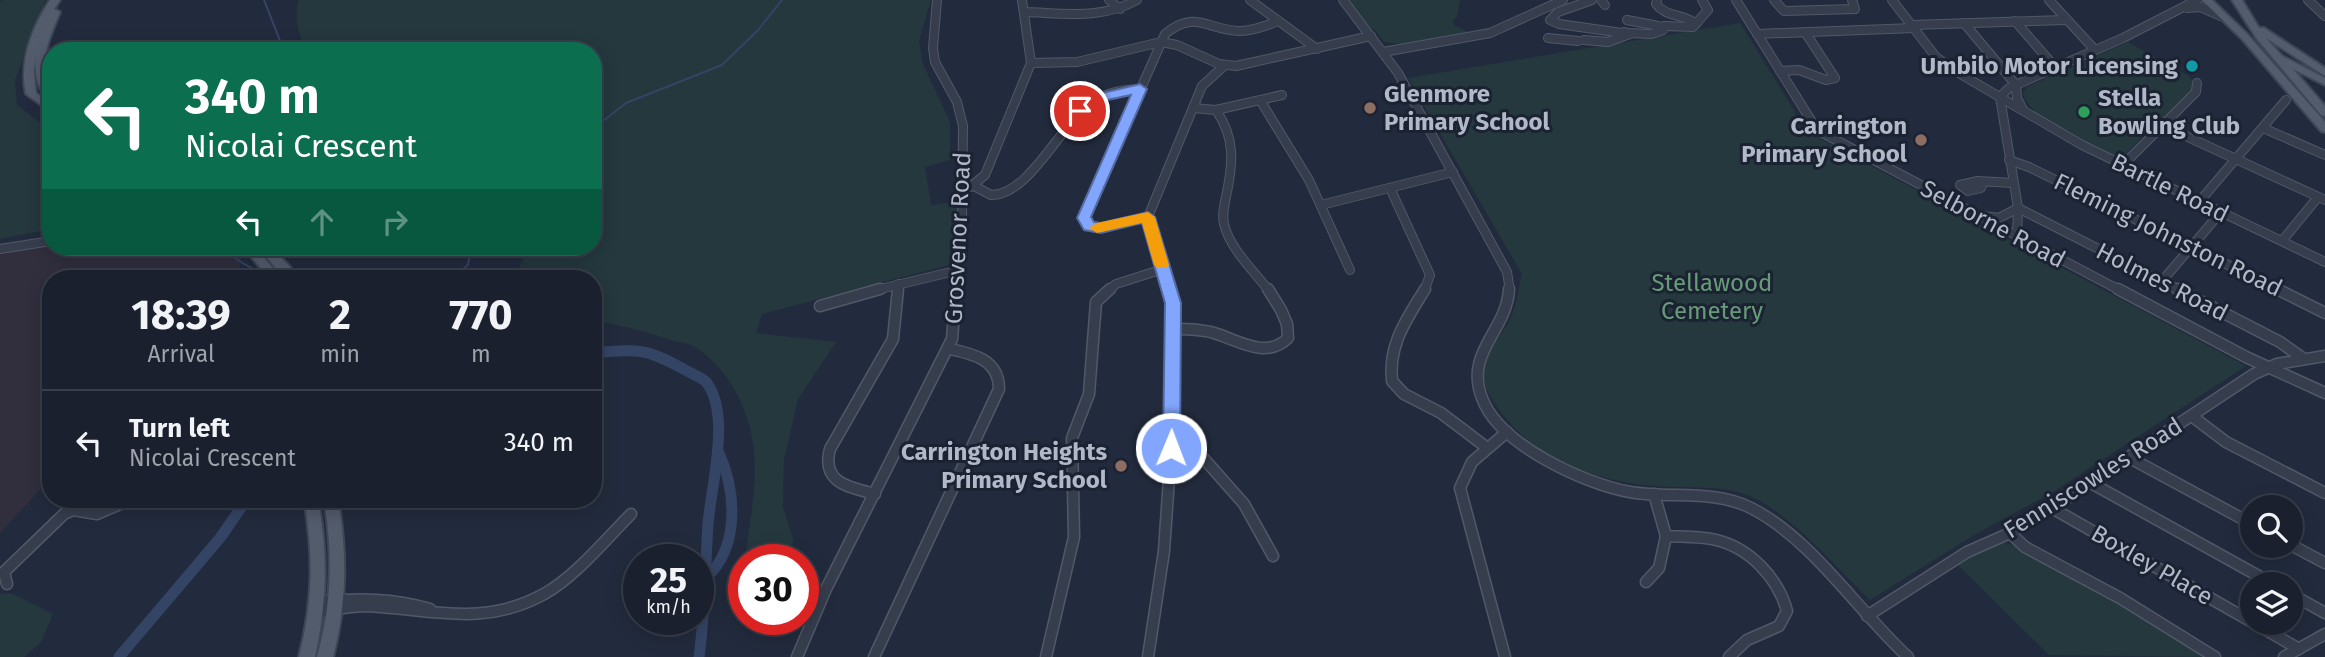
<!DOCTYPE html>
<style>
:root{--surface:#1a202e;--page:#232836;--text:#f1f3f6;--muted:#9fa3aa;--line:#383e4a}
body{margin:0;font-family:"Fira Sans",sans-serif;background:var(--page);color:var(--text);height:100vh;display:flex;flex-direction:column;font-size:26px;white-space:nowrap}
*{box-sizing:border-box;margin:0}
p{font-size:23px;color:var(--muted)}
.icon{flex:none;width:38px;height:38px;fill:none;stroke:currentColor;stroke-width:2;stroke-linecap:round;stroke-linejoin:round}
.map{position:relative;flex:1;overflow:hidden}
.details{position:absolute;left:42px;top:270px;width:560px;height:238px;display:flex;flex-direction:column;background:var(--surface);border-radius:28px;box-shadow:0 4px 18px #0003,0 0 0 2px var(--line)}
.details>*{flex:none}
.banner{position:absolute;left:42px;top:42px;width:560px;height:214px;border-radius:28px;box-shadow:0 4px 18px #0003,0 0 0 2px var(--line);background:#0b6e4f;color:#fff;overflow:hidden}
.controls{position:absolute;left:2240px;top:495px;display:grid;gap:14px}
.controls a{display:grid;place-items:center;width:63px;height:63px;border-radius:50%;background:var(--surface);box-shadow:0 4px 18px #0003,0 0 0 2px var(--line);font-size:35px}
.speed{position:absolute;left:623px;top:544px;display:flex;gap:14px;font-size:35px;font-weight:700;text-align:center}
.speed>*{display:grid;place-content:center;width:91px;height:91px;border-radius:50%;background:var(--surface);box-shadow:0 4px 18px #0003,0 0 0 2px var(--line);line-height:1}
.speed small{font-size:18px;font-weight:400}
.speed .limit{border:10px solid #d22;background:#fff;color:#111}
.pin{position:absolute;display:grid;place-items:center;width:60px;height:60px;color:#fff;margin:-30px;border:4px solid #fff;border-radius:50%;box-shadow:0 2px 7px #0007}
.me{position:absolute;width:77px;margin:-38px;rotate:1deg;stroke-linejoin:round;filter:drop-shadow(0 0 5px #0008)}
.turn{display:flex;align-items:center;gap:24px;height:147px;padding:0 28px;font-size:32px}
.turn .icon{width:91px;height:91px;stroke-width:2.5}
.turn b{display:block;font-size:49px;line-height:60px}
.lanes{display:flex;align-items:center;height:66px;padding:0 28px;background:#0003;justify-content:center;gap:35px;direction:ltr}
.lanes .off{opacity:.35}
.eta{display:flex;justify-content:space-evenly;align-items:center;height:119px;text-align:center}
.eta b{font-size:42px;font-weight:700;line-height:49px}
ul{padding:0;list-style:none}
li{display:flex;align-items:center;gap:21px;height:105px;padding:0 28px;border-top:2px solid var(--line)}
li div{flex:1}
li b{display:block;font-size:26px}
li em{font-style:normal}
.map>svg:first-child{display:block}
</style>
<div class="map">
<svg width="2325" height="657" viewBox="0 0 2325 657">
<rect width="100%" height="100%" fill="#222b3d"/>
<path fill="#312e3e" d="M51 236V247H236L242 252 238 278H51V478L0 533V243Z"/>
<g fill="#24383e">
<path d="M3 0H46L15 80 17 105 39 122 51 127V229L0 239V2Z"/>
<path d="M299 0H931L919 41 923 64 950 122V160L925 167 931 205 956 202 960 210 956 263 762 314 756 333 836 342 798 399 784 460 783 507 794 542 777 560H745C748 530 755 499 755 469 755 422 736 376 697 348 690 343 679 342 671 340 644 331 621 325 593 320V278H522L519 269 527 247H593V51H306C299 34 293 18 299 0Z"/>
<path d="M1345 0H1460L1457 17 1452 21 1455 26 1473 34 1409 45 1384 42 1375 30 1365 26Z"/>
<path d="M1740 23 1794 110 1800 128 2246 366 2053 492 1974 535 1870 600C1838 569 1790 513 1750 496 1721 484 1686 489 1655 486 1602 482 1539 461 1505 417 1495 405 1482 387 1483 370 1484 347 1505 335 1512 315 1518 301 1518 287 1522 274L1408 78Z"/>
<path d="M2128 42 2189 76 2195 86 2194 91 2159 125 2153 122V126L2121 159C2096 147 2031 121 2023 94L2027 87Z"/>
<path d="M2004 542 2026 550 2085 582 2209 657 2049 655 1957 564 1992 545Z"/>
<path d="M0 593 13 594 53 614 41 642 24 657H0Z"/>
</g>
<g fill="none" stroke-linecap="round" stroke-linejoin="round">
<g stroke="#344465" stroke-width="2">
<path d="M264 0 284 51"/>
<path d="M593 129 626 103 722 65 758 30 782 0"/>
<path d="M229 252C238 264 255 267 266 278"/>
<path d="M451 278 468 265 471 247"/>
</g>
<g stroke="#344465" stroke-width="11">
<path d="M593 353C642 349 645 348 689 372 694 375 703 378 707 383 731 416 711 486 708 524 705 569 705 613 699 657"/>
<path d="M707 577C740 546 736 491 719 453"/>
<path d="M119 657 220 538 247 499"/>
</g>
<defs>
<g id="minor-far1">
<path d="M937 0 933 48 935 62 957 102 963 126 962 226 956 291"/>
<path d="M1109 0 1120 9"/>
<path d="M1250 0 1317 49"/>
<path d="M1343 0 1398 73 1507 272 1510 291"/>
<path d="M1592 0 1558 12 1550 20 1559 24 1622 33"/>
<path d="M1601 0 1605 5"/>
<path d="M1657 0 1656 4C1667 18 1683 13 1696 24"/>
<path d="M1736 0 1817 130 2121 291"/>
<path d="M1774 0 1784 11 1855 9 1852 0"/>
<path d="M1892 0 1936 57 1962 75 2082 145 2325 262"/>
<path d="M2049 0 2095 50"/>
<path d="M2308 0 2325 16"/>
<path d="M2187 8 2200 7 2223 17"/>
<path d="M1024 12C1064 13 1101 20 1137 0"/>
<path d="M1627 20 1658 26"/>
<path d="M2015 21 2055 67"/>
<path d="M1964 23 2016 85"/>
<path d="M1911 25 2067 20"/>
<path d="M1664 26 1693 27 1708 10 1702 0"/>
<path d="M1624 32 1630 34 1624 36Z"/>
<path d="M1628 33 1651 34 1663 30"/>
<path d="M1757 34 1914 28"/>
<path d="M1548 38 1578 41"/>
<path d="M1584 40 1608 42 1624 36"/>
<path d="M1383 52 1490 33 1563 0"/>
<path d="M1031 63 1077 62 1161 42 1177 45 1219 64 1236 66 1371 36"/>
<path d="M1225 65 1202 86 1148 217 1101 228 1086 224 1085 215 1165 34C1195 9 1207 30 1240 31 1253 31 1266 26 1278 21"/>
<path d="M1780 71 1799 70 1826 80 1835 78 1805 32"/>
<path d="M2016 85 2017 98 2023 110"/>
<path d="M1260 100 1309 180 1350 270"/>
<path d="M1193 108 1216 110 1282 95"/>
<path d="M1216 110C1236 139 1233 164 1226 197 1224 206 1222 215 1224 224 1230 249 1254 271 1269 291"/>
<path d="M2164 126 2325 200"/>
<path d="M2263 128 2325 155"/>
<path d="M2009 160 2029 167 2281 291"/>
<path d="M2123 165 2196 92 2197 83"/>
<path d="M1983 183 1981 188 1968 191 1960 185 1978 181 2013 183"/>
<path d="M974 186 991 195C1032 195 1061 119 1098 99 1111 91 1125 90 1140 89"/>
<path d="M970 187 985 175 1031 63 1022 0"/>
<path d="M1390 188 1430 275 1424 291"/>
<path d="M2199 202 2286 100"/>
<path d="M1321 205 1453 172"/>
<path d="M1983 216 1999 218 2018 208 2181 291"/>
<path d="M1148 217 1171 291"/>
<path d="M2017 237 2018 208 2000 97 2009 88 2123 38 2197 0"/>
<path d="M2282 241 2318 197"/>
<path d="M0 249 51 241"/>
<path d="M2162 281 2221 212"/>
<path d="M872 291 959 270"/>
<path d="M898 291 899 284"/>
<path d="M1108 291 1116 284 1163 269"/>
</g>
<g id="minor">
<path d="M1425 289C1407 319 1388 344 1392 381L1404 394 1441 413 1486 447"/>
<path d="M1509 289C1507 331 1464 352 1482 398 1499 445 1585 484 1630 492 1670 499 1713 489 1751 508 1812 539 1857 610 1908 657"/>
<path d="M2118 289 2246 357 2325 393"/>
<path d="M2177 289 2280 342 2304 359"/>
<path d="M2277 289 2325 313"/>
<path d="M820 306 880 289"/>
<path d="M1174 329C1187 329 1201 329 1214 333 1238 340 1266 360 1288 338L1287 324 1281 310 1268 289"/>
<path d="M2193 417 2226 442 2325 493"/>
<path d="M1171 449 1186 448 1198 452 1244 504 1273 556"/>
<path d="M2130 458 2252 524"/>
<path d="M2091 483 2273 584"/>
<path d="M875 494C849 487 821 483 830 449L893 339 898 289"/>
<path d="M1654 494 1666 536C1683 537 1700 536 1716 540 1750 548 1778 578 1787 611L1779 626 1747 640 1729 657"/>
<path d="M2052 508 2252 622"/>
<path d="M2010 533 2025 547 2120 598 2215 657"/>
<path d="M2291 545 2325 563"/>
<path d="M1646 582 1659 568 1666 536"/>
<path d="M7 584 4 572 64 514 73 510 97 514 132 499"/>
<path d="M2291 594 2325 613"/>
<path d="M320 602C358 598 393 598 430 609"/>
<path d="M318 612C333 610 350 606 366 606 432 609 482 628 544 594 575 577 606 539 631 514"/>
<path d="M1867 616 1967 552 2010 533 2052 508 2254 374 2277 364 2325 356"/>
<path d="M2254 623 2299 649"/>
<path d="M797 657 826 589 952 339 956 289"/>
<path d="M874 657 999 389C999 360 974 354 950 349"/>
<path d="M1046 657 1074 537 1072 438 1089 394 1096 302 1110 289"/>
<path d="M1148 657 1164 551 1171 449 1174 329 1170 289"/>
<path d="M1505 657 1460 488 1472 462 1507 432"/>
<path d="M2284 657 2325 634"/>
</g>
<g id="major">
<path d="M50 0H60L54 9 60 12C53 29 44 48 45 68 45 80 51 89 51 101L47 100C37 85 34 73 36 55L34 71 36 93 51 104V112L26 94C19 60 32 28 50 0Z"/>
<path d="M2202 0H2212L2248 35 2325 122V132L2321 131 2242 39Z"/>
<path d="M2232 0H2242L2259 28H2264L2325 68V76L2266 38 2282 56 2325 78V85L2293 69 2325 106V116L2321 115 2257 39Z"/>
<path d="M243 247H255L281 278H269Z"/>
<path d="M258 247H271L290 267 296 278H284Z"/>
<path d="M304 499H318C328 556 327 601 315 657H299C313 601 314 556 304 499Z"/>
<path d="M324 499H338C347 553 347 603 333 657H317C332 604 333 554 324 499Z"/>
</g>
</defs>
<use href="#minor-far1" stroke="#515868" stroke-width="10"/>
<use href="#minor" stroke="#515868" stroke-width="13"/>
<use href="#major" stroke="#3f4656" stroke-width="4"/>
<use href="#minor-far1" stroke="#363d4d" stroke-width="8"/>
<use href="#minor" stroke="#363d4d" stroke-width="10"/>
<use href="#major" fill="#535c6d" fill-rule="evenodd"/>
</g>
<path fill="#82a5fd" stroke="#546ba4" stroke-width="2" d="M1140 84 1147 89 1091 217 1094 222 1101 223 1148 212 1155 217 1181 303 1180 448 1177 453H1165L1163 448 1165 303 1142 223 1101 233 1084 230 1077 218 1131 95 1103 101 1085 114H1075L1073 111 1094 95Z"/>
<path fill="#f59e0b" d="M1148 212 1155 217 1169 265 1167 268H1157L1154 265 1142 223 1097 233 1089 228 1097 223Z"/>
<circle fill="#0f9aa8" stroke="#1b2232" stroke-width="2.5" cx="2192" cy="66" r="7"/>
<g fill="#8d6e63" stroke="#1b2232" stroke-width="2.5">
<circle cx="1370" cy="108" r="7"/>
<circle cx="1921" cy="140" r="7"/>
<circle cx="1121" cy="466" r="7"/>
</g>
<circle fill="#2e9e5b" stroke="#1b2232" stroke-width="2.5" cx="2084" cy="112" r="7"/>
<g text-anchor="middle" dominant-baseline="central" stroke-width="6" stroke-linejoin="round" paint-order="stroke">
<g font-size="24" font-weight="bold" fill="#b1b8c8" stroke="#1b2232" text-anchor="end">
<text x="2178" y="66">Umbilo Motor Licensing</text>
<text x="1384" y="94" text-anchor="start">Glenmore<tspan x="1384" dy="28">Primary School</tspan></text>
<text x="2098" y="98" text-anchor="start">Stella<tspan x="2098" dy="28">Bowling Club</tspan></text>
<text x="1907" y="126">Carrington<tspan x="1907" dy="28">Primary School</tspan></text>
<text x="1107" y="452">Carrington Heights<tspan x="1107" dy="28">Primary School</tspan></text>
</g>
<g font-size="24" fill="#b1b8c8" stroke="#1b2232">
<text transform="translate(2170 188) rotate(26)">Bartle Road</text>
<text transform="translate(1993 224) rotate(28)">Selborne Road</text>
<text transform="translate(2168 235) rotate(26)">Fleming Johnston Road</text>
<text transform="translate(958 238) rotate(-87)">Grosvenor Road</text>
<text transform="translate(2162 282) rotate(27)">Holmes Road</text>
<text transform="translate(2093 478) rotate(-32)">Fenniscowles Road</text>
<text transform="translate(2152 565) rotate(30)">Boxley Place</text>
</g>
<g font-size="24" fill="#679b78" stroke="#1b2232">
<text x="1712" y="283">Stellawood<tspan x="1712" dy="28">Cemetery</tspan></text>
</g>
</g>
</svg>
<div class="controls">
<a><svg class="icon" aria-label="search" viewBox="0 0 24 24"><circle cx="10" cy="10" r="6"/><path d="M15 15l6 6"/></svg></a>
<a><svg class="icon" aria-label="layers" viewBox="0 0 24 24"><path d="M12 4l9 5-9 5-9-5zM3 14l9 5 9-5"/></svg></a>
</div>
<div class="speed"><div>25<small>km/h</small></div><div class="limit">30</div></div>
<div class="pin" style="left:1080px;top:111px;background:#d93025"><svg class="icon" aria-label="arrive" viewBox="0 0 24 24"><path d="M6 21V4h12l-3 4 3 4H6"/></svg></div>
<svg class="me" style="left:1171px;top:448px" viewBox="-20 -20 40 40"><circle r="17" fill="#82a5fd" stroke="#fff" stroke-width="3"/><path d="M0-11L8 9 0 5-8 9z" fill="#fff"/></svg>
<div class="banner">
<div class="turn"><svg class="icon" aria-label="left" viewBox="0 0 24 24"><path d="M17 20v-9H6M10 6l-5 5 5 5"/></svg><div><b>340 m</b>Nicolai Crescent</div></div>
<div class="lanes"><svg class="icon" aria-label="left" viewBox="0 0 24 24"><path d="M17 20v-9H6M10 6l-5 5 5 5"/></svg><svg class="icon off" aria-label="ahead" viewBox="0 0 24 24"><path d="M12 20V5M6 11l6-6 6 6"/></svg><svg class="icon off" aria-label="right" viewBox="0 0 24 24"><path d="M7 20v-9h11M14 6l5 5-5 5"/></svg></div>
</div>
<section class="details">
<div class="eta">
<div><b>18:39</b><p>Arrival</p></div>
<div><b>2</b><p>min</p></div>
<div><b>770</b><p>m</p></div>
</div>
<ul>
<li><svg class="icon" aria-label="left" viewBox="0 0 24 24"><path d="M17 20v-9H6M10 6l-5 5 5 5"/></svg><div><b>Turn left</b><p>Nicolai Crescent</p></div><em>340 m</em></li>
</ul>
</section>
</div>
